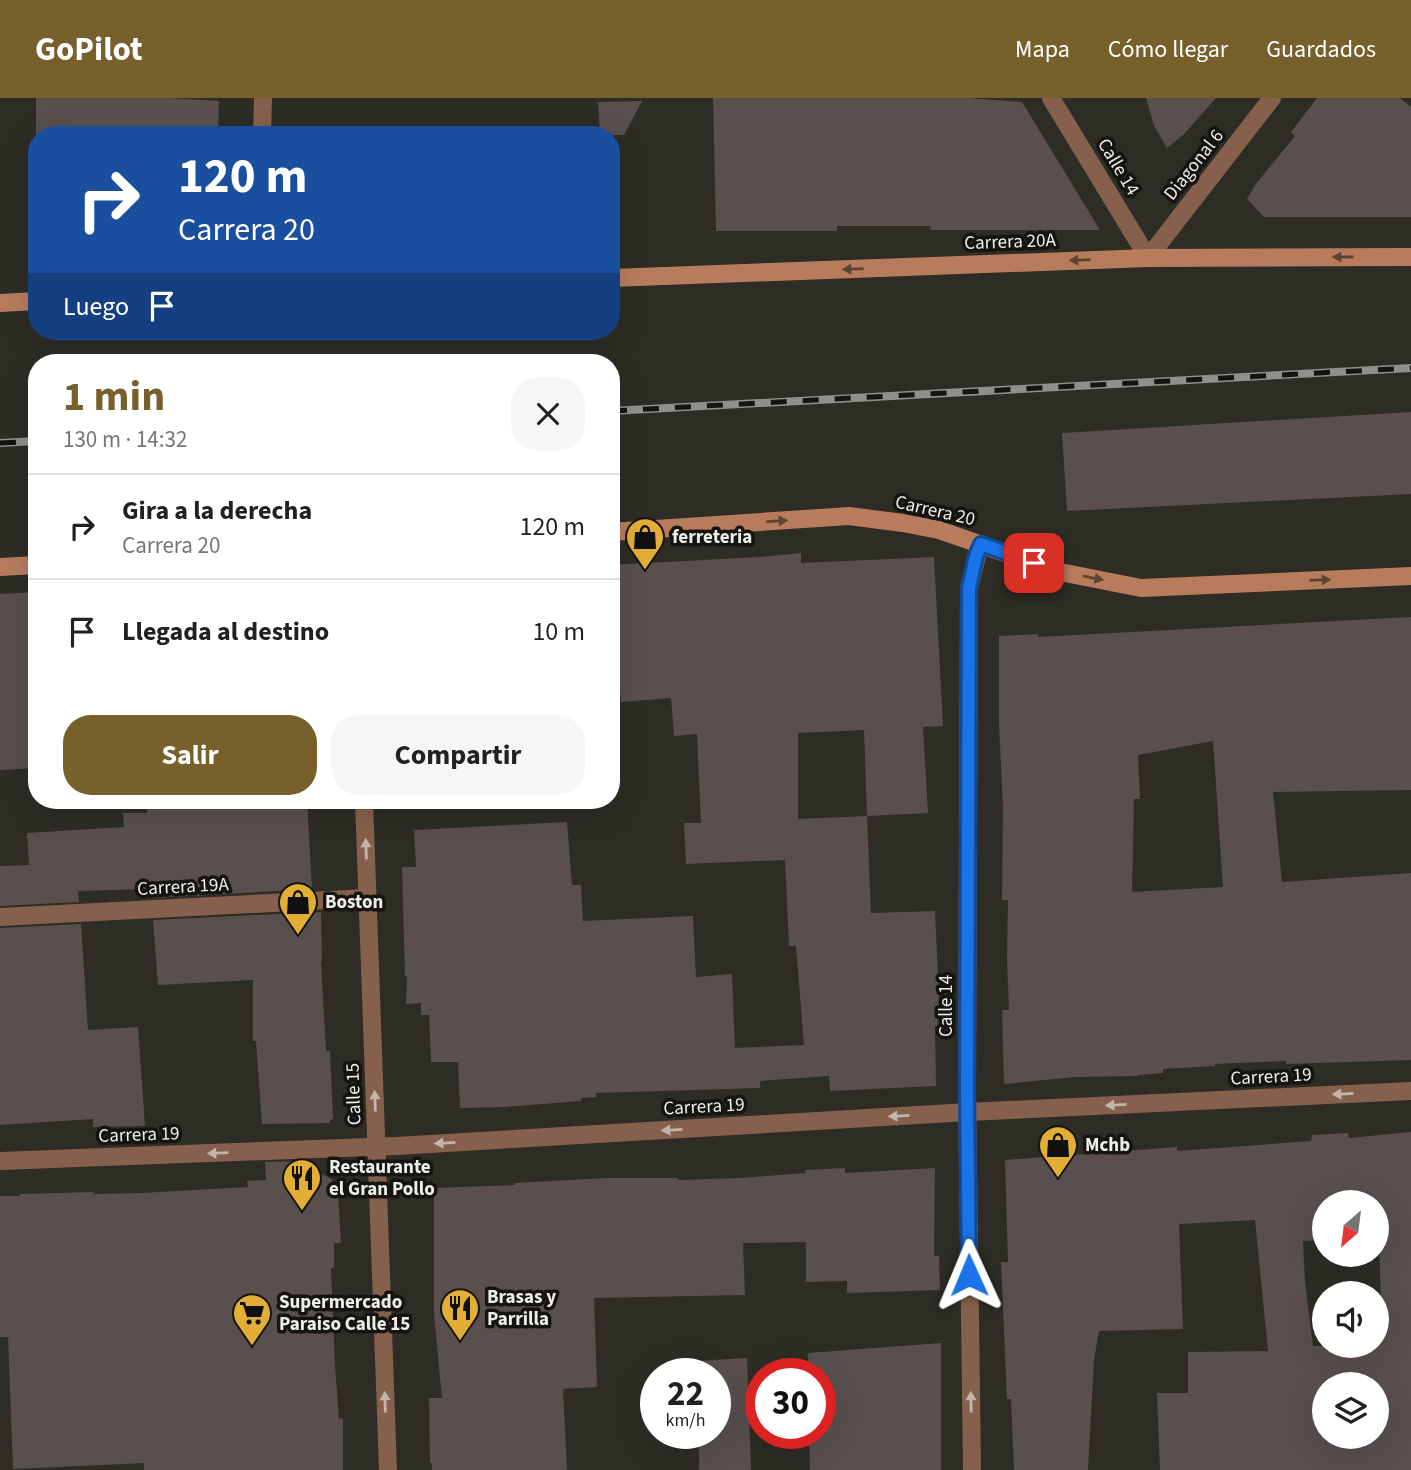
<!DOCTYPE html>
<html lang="es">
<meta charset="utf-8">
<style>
:root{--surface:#fff;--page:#f6f6f6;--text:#202124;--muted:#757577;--line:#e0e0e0;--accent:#78602c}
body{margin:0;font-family:"Source Sans 3",sans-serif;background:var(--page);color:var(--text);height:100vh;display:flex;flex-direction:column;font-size:26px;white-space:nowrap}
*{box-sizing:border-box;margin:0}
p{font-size:23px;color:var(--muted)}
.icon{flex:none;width:38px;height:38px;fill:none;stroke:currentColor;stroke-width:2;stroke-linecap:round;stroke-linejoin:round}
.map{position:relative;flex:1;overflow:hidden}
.side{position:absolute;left:28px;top:256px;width:592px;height:455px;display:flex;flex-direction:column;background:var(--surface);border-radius:28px;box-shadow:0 7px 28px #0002}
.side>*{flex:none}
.hud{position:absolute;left:28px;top:28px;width:592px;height:214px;border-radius:28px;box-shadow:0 7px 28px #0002;background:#1a4fa0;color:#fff;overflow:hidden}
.needle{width:46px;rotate:208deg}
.fabs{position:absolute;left:1312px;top:1092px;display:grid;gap:14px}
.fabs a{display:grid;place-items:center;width:77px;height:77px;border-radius:50%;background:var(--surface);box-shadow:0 7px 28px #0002;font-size:35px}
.speed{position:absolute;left:640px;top:1260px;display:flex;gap:14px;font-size:35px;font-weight:700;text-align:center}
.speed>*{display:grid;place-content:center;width:91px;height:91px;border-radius:50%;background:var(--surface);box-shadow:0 7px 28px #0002;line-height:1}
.speed small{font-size:18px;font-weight:400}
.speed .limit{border:10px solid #d22;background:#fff;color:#111}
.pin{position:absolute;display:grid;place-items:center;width:60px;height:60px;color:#fff;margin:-30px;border-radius:14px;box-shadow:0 4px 10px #0006}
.me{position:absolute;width:77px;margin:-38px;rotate:359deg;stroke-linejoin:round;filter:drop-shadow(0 0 5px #0008)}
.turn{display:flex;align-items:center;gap:24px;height:147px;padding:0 35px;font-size:32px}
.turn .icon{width:91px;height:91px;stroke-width:2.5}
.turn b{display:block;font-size:49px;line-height:60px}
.then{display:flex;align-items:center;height:66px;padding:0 35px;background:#0003;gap:14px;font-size:26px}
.round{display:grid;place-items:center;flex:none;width:74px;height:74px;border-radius:28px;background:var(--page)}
.head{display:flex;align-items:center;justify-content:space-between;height:119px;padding:0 35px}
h1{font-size:42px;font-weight:700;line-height:52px;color:var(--accent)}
.button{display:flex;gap:14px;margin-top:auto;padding:14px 35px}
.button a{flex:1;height:80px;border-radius:28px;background:var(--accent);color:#fff;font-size:28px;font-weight:700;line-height:80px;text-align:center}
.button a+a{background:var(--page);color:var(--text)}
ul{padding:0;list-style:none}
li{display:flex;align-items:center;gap:21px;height:105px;padding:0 35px;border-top:2px solid var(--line)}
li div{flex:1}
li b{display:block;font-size:26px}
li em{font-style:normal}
header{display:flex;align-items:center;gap:42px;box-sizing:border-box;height:98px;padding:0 35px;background:var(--accent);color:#fff}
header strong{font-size:33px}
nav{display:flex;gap:38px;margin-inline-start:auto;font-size:24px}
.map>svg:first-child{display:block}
</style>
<header>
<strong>GoPilot</strong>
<nav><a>Mapa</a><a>Cómo llegar</a><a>Guardados</a></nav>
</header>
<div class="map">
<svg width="1411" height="1372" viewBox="0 0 1411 1372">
<rect width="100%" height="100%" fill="#2d2c25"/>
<g fill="#59504e" fill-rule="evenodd">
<path d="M36 0H168L219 3 218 37H36Z"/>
<path d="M713 0H968L1022 4 1100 132H931L930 128H837V133H716Z"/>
<path d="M1146 0H1216L1184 36 1167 50 1154 28Z"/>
<path d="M1317 0H1400L1411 9V119H1264L1247 101 1255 87 1295 38 1291 34Z"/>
<path d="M642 3 624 37H600L598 4Z"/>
<path d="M1411 314V396L1067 413 1062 335Z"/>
<path d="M801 455V465L934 459 943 628 923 629 928 715 867 718 871 815 935 813 939 899 938 928H935L936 988 830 993 829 978 760 983V990L596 995V999L581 1000V1003L505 1009 460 1010 458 964H431L429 917H421V905L406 906 407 878H405L402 769H416L414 732 567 724 572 787H581L583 823 693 818 696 879 732 876 735 950 804 947 796 848H789L785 762 686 766 684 725H701L697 636 674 638 671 600 621 604 616 532 611 533V467L759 459ZM864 632 867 718 798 721V635Z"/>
<path d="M37 494V620H30L37 670 0 672V496Z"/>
<path d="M1411 519V692L1273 694 1282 784 1411 775V962L1286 966V963L1215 966V968L1163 971V975L1138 977V978L1076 979 1004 986 1002 912H1009L1007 862 1008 802H1002L1003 710 999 626V538L1038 536V539ZM1213 643 1223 789 1132 794 1134 701H1140L1138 657Z"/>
<path d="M148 702H307L312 791 152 800 151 791H146L78 793 79 804 0 808V768L29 767 27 735 124 729 123 715H147Z"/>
<path d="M321 814 322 863 321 864 326 953H330L333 1021 330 1022V1025L262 1026 256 943H253V882L158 887 153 822Z"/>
<path d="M81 826 88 932 138 929 145 1028 93 1029V1021L0 1027V830Z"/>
<path d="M1411 1034V1372H1160L1157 1295H1188V1254L1268 1253 1255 1122 1179 1126 1183 1231 1099 1233 1094 1262 1088 1372H1014L1011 1301H1007L1001 1164H1008L1005 1062 1177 1049V1053L1311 1043 1312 1037 1348 1035 1349 1040ZM1325 1104H1377V1144H1379L1382 1235H1377V1248H1313L1305 1184 1303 1143 1325 1142ZM1325 1286H1377V1339H1325Z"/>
<path d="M298 1063 333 1082 330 1087 332 1091 338 1094 341 1145H334V1170H331L335 1268 339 1321 343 1320V1372H144V1365L13 1371 8 1239H0V1098H20V1096L94 1094V1096L140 1095 248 1089 247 1083 266 1082 265 1064Z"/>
<path d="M845 1070V1075L935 1070 934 1158H939L940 1192 847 1195V1183L806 1184V1144L743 1145 745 1197 594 1200 597 1289 563 1291 567 1372H432V1365H430L429 1300H442L434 1217V1090L515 1087V1085L607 1080H678V1082L740 1080 806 1075 805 1072Z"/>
<path d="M941 1245V1372H810L809 1335H821V1276H808V1255Z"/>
<path d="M747 1260 751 1372H699V1335H716V1276H697V1263Z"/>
</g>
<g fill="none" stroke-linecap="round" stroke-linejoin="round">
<g stroke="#86604c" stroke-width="18">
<path d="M1051 0 1148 160 1272 0"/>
<path d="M262 37 263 0"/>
<path d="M364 702 388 1372"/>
<path d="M0 819 368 800"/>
<path d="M0 1063 396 1048 968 1014 1411 993"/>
<path d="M972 1372 967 992 969 490 977 458 981 446"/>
</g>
<g stroke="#b87c5d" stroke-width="18">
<path d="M611 180 1148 160 1411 159"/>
<path d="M0 205 37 203"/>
<path d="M611 434 849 418 903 425 939 432 1060 474 1141 490 1411 478"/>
<path d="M0 469 37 467"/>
</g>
<defs>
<g id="rail">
<path d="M611 313 1411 270"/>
<path d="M0 345 37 343"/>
</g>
</defs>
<use href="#rail" stroke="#908f89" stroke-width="8"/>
<use href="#rail" stroke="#151411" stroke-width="5" stroke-dasharray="16" stroke-linecap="butt"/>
</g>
<defs><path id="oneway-solid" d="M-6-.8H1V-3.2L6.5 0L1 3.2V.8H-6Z" transform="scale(1.75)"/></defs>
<g fill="#5e4333">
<use href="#oneway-solid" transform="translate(1343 159) rotate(180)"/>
<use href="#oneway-solid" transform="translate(1080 162) rotate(178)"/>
<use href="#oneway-solid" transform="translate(853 171) rotate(178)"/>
<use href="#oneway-solid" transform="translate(777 423) rotate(-4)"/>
<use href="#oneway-solid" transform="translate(1093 480) rotate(11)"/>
<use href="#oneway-solid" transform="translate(1320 482) rotate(-2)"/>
</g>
<g fill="#c4b5aa">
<use href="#oneway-solid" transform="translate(366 751) rotate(-92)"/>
<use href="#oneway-solid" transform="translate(1343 996) rotate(177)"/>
<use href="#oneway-solid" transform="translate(375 1003) rotate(-92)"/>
<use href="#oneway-solid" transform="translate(1116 1007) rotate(177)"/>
<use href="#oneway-solid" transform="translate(899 1018) rotate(177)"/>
<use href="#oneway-solid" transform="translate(672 1032) rotate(177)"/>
<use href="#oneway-solid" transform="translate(445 1045) rotate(177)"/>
<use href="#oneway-solid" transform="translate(218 1055) rotate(178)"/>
<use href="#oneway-solid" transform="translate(385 1304) rotate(-92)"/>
<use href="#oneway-solid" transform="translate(971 1304) rotate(-91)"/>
</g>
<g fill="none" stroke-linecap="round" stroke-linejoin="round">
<defs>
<path id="route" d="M969 1177 967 992 969 490 976 458 981 446 1034 465"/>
</defs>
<use href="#route" stroke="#114b97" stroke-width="18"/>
<use href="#route" stroke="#1a73e8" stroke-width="12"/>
</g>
<defs>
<symbol id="shop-pin" viewBox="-11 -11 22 30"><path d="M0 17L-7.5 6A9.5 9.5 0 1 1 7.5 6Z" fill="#e3ae35" stroke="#151411"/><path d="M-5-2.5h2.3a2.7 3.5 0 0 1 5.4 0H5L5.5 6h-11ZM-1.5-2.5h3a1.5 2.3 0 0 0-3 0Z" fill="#111"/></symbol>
<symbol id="restaurant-pin" viewBox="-11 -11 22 30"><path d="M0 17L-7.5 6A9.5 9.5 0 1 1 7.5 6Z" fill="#e3ae35" stroke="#151411"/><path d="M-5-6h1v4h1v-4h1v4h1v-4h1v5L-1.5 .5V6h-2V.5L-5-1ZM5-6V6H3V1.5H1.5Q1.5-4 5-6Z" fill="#111"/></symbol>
<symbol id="supermarket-pin" viewBox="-11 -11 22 30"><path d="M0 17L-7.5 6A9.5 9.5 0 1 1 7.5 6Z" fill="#e3ae35" stroke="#151411"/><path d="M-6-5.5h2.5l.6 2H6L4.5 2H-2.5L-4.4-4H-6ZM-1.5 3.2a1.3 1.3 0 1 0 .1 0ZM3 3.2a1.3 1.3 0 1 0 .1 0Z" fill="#111"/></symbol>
</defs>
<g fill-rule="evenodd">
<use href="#shop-pin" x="623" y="417" width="44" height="60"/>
<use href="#shop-pin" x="276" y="782" width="44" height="60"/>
<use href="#shop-pin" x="1036" y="1025" width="44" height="60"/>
<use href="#restaurant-pin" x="280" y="1058" width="44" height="60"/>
<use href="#restaurant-pin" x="438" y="1188" width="44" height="60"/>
<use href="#supermarket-pin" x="230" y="1193" width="44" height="60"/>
</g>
<g text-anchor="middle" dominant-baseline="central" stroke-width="7" stroke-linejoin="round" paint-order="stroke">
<g font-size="19" fill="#eeede8" stroke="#151411">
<text transform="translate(1194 67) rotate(-52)">Diagonal 6</text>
<text transform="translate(1118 69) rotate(59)">Calle 14</text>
<text transform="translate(1010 144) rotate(-2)">Carrera 20A</text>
<text transform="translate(935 413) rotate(13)">Carrera 20</text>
<text transform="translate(183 789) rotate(-3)">Carrera 19A</text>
<text transform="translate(946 908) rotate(-90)">Calle 14</text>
<text transform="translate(1271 979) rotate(-3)">Carrera 19</text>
<text transform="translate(354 996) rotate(-92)">Calle 15</text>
<text transform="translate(704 1009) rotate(-3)">Carrera 19</text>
<text transform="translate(139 1037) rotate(-2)">Carrera 19</text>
</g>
<g font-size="19" font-weight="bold" fill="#eeede8" stroke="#151411" text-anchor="start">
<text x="672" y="439">ferreteria</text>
<text x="325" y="804">Boston</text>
<text x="1085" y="1047">Mchb</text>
<text x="329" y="1069">Restaurante<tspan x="329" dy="22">el Gran Pollo</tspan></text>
<text x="487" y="1199">Brasas y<tspan x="487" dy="22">Parrilla</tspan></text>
<text x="279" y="1204">Supermercado<tspan x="279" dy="22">Paraiso Calle 15</tspan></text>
</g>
</g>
</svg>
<div class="fabs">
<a><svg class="needle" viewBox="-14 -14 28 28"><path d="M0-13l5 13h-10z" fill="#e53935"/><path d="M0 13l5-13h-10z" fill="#757577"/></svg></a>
<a><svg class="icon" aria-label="sound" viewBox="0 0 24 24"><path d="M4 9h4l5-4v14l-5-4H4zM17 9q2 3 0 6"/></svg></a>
<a><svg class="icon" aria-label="layers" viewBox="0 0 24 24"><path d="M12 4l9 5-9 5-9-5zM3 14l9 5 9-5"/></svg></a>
</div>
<div class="speed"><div>22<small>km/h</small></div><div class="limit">30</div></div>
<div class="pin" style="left:1034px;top:465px;background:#d93025"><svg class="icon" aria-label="arrive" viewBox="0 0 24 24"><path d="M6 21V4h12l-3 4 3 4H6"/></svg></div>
<svg class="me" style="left:969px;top:1177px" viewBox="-20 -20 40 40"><path d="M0-17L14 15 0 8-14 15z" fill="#1a73e8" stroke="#fff" stroke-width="4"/></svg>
<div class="hud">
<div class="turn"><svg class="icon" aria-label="right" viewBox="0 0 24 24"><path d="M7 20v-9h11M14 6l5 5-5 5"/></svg><div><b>120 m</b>Carrera 20</div></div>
<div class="then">Luego<svg class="icon" aria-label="arrive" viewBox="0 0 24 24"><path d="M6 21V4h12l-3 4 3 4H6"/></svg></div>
</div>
<section class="side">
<div class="head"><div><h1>1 min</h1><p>130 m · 14:32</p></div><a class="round"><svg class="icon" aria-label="close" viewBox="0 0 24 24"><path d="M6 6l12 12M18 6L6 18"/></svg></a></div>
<ul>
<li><svg class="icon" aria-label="right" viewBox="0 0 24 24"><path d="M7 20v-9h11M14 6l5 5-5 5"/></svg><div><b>Gira a la derecha</b><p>Carrera 20</p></div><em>120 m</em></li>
<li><svg class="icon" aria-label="arrive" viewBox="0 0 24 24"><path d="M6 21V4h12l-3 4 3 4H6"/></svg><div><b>Llegada al destino</b></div><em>10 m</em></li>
</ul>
<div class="button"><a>Salir</a><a>Compartir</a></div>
</section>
</div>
